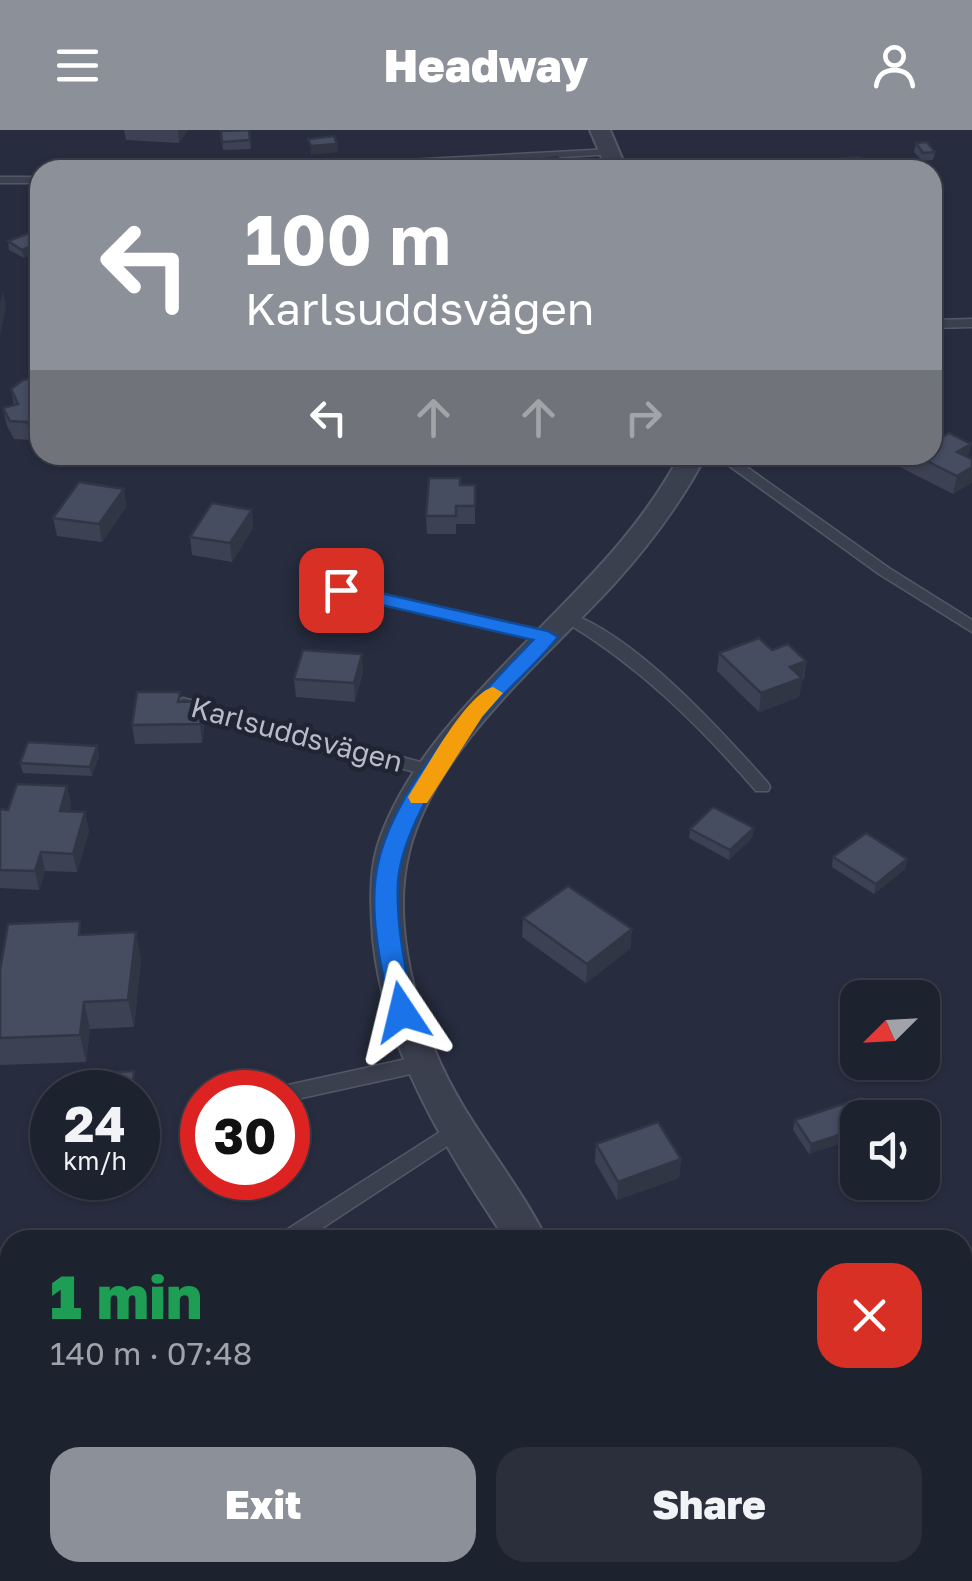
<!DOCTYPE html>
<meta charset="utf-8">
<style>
:root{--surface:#1d222f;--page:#2a2f3b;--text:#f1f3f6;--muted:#a0a4aa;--line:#3b3f4b;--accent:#8c9099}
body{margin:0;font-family:"Golos Text",sans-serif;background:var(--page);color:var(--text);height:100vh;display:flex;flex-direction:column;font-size:38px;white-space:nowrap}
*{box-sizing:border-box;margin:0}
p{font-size:32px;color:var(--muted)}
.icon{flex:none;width:55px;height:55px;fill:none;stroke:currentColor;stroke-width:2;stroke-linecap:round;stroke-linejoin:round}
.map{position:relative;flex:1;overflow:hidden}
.details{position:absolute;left:0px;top:1100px;width:972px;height:352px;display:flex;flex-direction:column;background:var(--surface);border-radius:30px 30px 0 0;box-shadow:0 2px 8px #0004,0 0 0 2px var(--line)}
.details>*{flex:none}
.top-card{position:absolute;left:30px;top:30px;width:912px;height:305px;border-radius:30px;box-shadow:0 2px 8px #0004,0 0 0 2px var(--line);background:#8c9099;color:#fff;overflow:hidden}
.needle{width:65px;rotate:246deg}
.tools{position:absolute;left:840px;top:850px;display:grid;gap:20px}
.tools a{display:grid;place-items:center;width:100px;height:100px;border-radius:20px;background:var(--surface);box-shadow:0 2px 8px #0004,0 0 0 2px var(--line);font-size:50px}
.speed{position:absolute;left:30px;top:940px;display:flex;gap:20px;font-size:50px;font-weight:700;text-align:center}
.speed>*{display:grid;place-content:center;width:130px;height:130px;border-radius:50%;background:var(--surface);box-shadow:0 2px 8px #0004,0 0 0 2px var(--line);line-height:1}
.speed small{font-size:25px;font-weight:400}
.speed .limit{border:15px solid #d22;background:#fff;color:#111}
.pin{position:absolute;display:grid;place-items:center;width:85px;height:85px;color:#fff;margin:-42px;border-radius:20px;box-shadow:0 5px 15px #0006}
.me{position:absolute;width:110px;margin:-55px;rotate:350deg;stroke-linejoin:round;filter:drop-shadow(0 0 8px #0008)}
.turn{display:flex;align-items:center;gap:35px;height:210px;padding:0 50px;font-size:45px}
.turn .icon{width:130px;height:130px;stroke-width:2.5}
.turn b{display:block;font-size:70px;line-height:85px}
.lanes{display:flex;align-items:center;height:95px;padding:0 50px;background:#0003;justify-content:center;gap:50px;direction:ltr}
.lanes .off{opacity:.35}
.round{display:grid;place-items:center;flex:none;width:105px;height:105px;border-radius:30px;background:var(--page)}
.summary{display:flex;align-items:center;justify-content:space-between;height:170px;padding:0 50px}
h1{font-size:60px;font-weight:800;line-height:75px;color:#1e9e55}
.button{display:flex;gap:20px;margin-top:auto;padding:20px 50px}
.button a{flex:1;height:115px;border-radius:30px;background:var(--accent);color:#fff;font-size:40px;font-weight:800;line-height:115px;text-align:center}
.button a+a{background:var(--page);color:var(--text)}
header{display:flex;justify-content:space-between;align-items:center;height:130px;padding:0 50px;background:var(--accent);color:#fff;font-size:45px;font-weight:800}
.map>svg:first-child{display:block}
</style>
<header><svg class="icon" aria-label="menu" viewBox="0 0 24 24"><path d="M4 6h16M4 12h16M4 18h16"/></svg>Headway<svg class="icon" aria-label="person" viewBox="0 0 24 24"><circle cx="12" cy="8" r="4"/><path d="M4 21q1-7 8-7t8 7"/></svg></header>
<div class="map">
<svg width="972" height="1451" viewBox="0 0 972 1451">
<rect width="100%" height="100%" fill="#272d3f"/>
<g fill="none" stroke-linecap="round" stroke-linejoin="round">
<defs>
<g id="service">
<path d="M611 19 616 22 615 24 339 40H272L278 37Z"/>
<rect x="0" y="47" width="40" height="6"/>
<path d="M972 189V197L932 198V190Z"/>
<path d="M714 325H730L889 438 972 490V502L879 444Z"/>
<path d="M341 456 547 502 555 507 547 512 336 463 334 460Z"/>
<path d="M567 482C636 506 720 599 768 653L770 657 768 661H756C698 594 638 535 562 490L559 487Z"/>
<path d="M183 568 439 637 441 641 433 647 177 577 175 573Z"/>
<path d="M420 926 427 929 430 934 427 939 420 942 288 971V962H278L281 958 288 955Z"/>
<path d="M454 993 461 995 464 1001 461 1007 304 1110H276L280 1104Z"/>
</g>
<g id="minor">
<path d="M590 0H610L627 40H607Z"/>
<path d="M680 325H706C681 373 650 414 614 454 545 529 434 619 409 722 393 785 411 862 435 921 463 990 514 1044 547 1110H506C445 1017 384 922 373 808 371 778 369 747 377 718 399 646 455 586 506 533 569 467 637 407 680 325Z"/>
<path d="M763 1442H811L815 1451H766Z"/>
</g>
</defs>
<use href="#service" stroke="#535867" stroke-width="3"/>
<use href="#minor" stroke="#535867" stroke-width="4"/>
<use href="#service" fill="#3b404f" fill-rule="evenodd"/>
<use href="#minor" fill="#3b404f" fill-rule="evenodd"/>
</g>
<g fill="#3c4253">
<path d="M124 0H188L179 13 126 10Z"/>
<path d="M249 0 251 19 223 20 221 1Z"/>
<path d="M916 13 935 22 933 30 922 31 914 22Z"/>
<path d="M837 29 864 32 862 40H838L836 37Z"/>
<path d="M40 99 24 128 9 120 8 111Z"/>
<path d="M40 246V324L37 325 31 310 14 309 7 296 3 278 14 275 11 259Z"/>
<path d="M939 309 971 314 968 327 972 329V352L953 364 894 334 896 325H932Z"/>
<path d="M460 355H475V394H456V404H427L426 386Z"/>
<path d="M124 359 126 377 102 412 57 406 53 388Z"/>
<path d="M252 380 253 398 232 432 192 425 190 407Z"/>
<path d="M772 520 806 531 804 549 802 550 799 567 759 582 717 541 719 523Z"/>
<path d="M363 542 355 572 296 567 294 549Z"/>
<path d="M203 571 205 590 202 613 135 614 132 595 181 572Z"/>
<path d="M97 616 99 626 92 646 23 643 20 633Z"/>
<path d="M67 656 71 675 69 682H85L89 701 77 742 45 741 39 760 0 758V679L8 680Z"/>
<path d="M754 698 752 708 729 730 689 708 690 699Z"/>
<path d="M833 727 907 729 905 739 874 764 832 737Z"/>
<path d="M523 788 631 818 586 853 522 807Z"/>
<path d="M83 804 141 829 134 897 90 899 86 932 0 935V840Z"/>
<path d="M874 988 809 1024 793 1000 795 990Z"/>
<path d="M596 1014 681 1029 679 1048 617 1070 595 1032Z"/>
</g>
<g fill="#313644">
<path d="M178 0H188L179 13Z"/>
<path d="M337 14 338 22 311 25V16Z"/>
<path d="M40 113V122L24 128 22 120Z"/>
<path d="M3 160 6 177 0 206V173Z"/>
<path d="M40 306V324L37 325 34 307Z"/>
<path d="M971 314 967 331 957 322Z"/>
<path d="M972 337V352L953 364 957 346Z"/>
<path d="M124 359 126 377 102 412 99 394Z"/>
<path d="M252 380 253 398 232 432 230 413Z"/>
<path d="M362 524 363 542 355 572 354 553Z"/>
<path d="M806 531 799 567 759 582 761 563 790 537Z"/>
<path d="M203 571 205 590 202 613 200 594Z"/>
<path d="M97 616 99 626 92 646 90 637Z"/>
<path d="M67 656 71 675 64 700 60 681Z"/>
<path d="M85 682 89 701 77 742 73 724Z"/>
<path d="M754 698 752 708 729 730 730 720Z"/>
<path d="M41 722 45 741 39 760 35 741Z"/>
<path d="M907 729 905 739 874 764 876 754Z"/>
<path d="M632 799 631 818 586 853 587 834Z"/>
<path d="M136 802 141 829 134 897 128 870Z"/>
<path d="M84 872 90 899 86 932 80 905Z"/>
<path d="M858 999V1008L809 1024 811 1014Z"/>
<path d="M681 1029 679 1048 617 1070 618 1052Z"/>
<path d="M969 1253 963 1271 962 1255Z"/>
<path d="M972 1369V1384L962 1388V1373Z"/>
<path d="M10 1389V1406L4 1391Z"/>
</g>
<g fill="#464d61" stroke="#313644" stroke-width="2.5">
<path d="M249 0 250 10 222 12 221 1Z"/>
<path d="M334 6 337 14 311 16 308 9Z"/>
<path d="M927 12 935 22 923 23 916 13Z"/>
<path d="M557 27 570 40H498L495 37Z"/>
<path d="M859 27 864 32 841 34 837 29Z"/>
<path d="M40 99V113L22 120 8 111Z"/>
<path d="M40 246V306L34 307 27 292 10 291 3 278 18 274 11 259 23 250Z"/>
<path d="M949 303 971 314 957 322 972 329V337L957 346 915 325H932V306L939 309Z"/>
<path d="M429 348H460V355H475V376H456V386H426Z"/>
<path d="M79 352 124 359 99 394 53 388Z"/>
<path d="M212 373 252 380 230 413 190 407Z"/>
<path d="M759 508 772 520 788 514 806 531 790 537 802 548 761 563 719 523Z"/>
<path d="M303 520 362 524 354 553 294 549Z"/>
<path d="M137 562H180L178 572 203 571 200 594 132 595Z"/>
<path d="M28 612 97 616 90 637 20 633Z"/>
<path d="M17 654 67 656 60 681 85 682 73 724 41 722 35 741 0 740V679L8 680Z"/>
<path d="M713 677 754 698 730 720 690 699Z"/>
<path d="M866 703 907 729 876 754 833 727Z"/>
<path d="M568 756 632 799 587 834 523 788Z"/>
<path d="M80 791 79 805 136 802 128 870 84 872 80 905 0 908V840L8 794Z"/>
<path d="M134 941 132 962H79L81 944Z"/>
<path d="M861 968 874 988H858V999L811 1014 795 990Z"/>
<path d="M658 992 681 1029 618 1052 596 1014Z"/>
<path d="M962 1243 969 1253 962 1255Z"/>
<path d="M972 1315V1369L962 1373V1319Z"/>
<path d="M10 1328V1389L4 1391 0 1379V1333Z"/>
</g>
<path fill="#1a73e8" stroke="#114b97" stroke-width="2.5" d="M341 454 548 501 558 507C536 535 508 558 484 585 450 623 401 702 398 753 396 797 406 840 414 882L411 889H393L390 882C382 840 371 795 375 752 382 668 477 567 533 510L334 464V456Z"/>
<path fill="#f59e0b" d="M493 557 503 563 482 587 427 673H411L408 667C425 641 465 565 493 557Z"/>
<g text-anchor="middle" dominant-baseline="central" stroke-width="9" stroke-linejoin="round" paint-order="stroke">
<g font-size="28" fill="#b7bbca" stroke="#202534">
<text transform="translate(297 604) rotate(15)">Karlsuddsvägen</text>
</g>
</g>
</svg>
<div class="tools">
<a><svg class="needle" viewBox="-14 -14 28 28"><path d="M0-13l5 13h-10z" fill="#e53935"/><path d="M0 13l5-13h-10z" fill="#a0a4aa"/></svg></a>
<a><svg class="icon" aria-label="sound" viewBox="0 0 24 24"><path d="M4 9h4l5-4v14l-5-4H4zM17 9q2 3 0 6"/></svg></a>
</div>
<div class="speed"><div>24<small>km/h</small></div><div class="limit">30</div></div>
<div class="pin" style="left:341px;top:460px;background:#d93025"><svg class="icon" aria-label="arrive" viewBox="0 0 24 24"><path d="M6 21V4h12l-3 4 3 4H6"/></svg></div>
<svg class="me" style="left:402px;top:882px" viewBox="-20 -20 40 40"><path d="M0-17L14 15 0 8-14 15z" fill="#1a73e8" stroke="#fff" stroke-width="4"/></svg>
<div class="top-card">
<div class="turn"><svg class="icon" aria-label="left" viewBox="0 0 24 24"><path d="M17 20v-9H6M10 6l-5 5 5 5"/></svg><div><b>100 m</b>Karlsuddsvägen</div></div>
<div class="lanes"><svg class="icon" aria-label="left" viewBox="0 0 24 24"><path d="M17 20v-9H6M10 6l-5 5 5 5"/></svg><svg class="icon off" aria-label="ahead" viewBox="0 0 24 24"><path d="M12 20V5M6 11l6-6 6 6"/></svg><svg class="icon off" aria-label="ahead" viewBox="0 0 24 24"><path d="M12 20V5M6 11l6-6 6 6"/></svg><svg class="icon off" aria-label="right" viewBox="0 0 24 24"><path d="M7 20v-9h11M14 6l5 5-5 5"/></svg></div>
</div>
<section class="details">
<div class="summary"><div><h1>1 min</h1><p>140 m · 07:48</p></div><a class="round" style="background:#d93025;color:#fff"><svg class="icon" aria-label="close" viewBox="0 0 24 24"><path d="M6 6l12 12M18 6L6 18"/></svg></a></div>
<div class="button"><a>Exit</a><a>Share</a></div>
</section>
</div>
